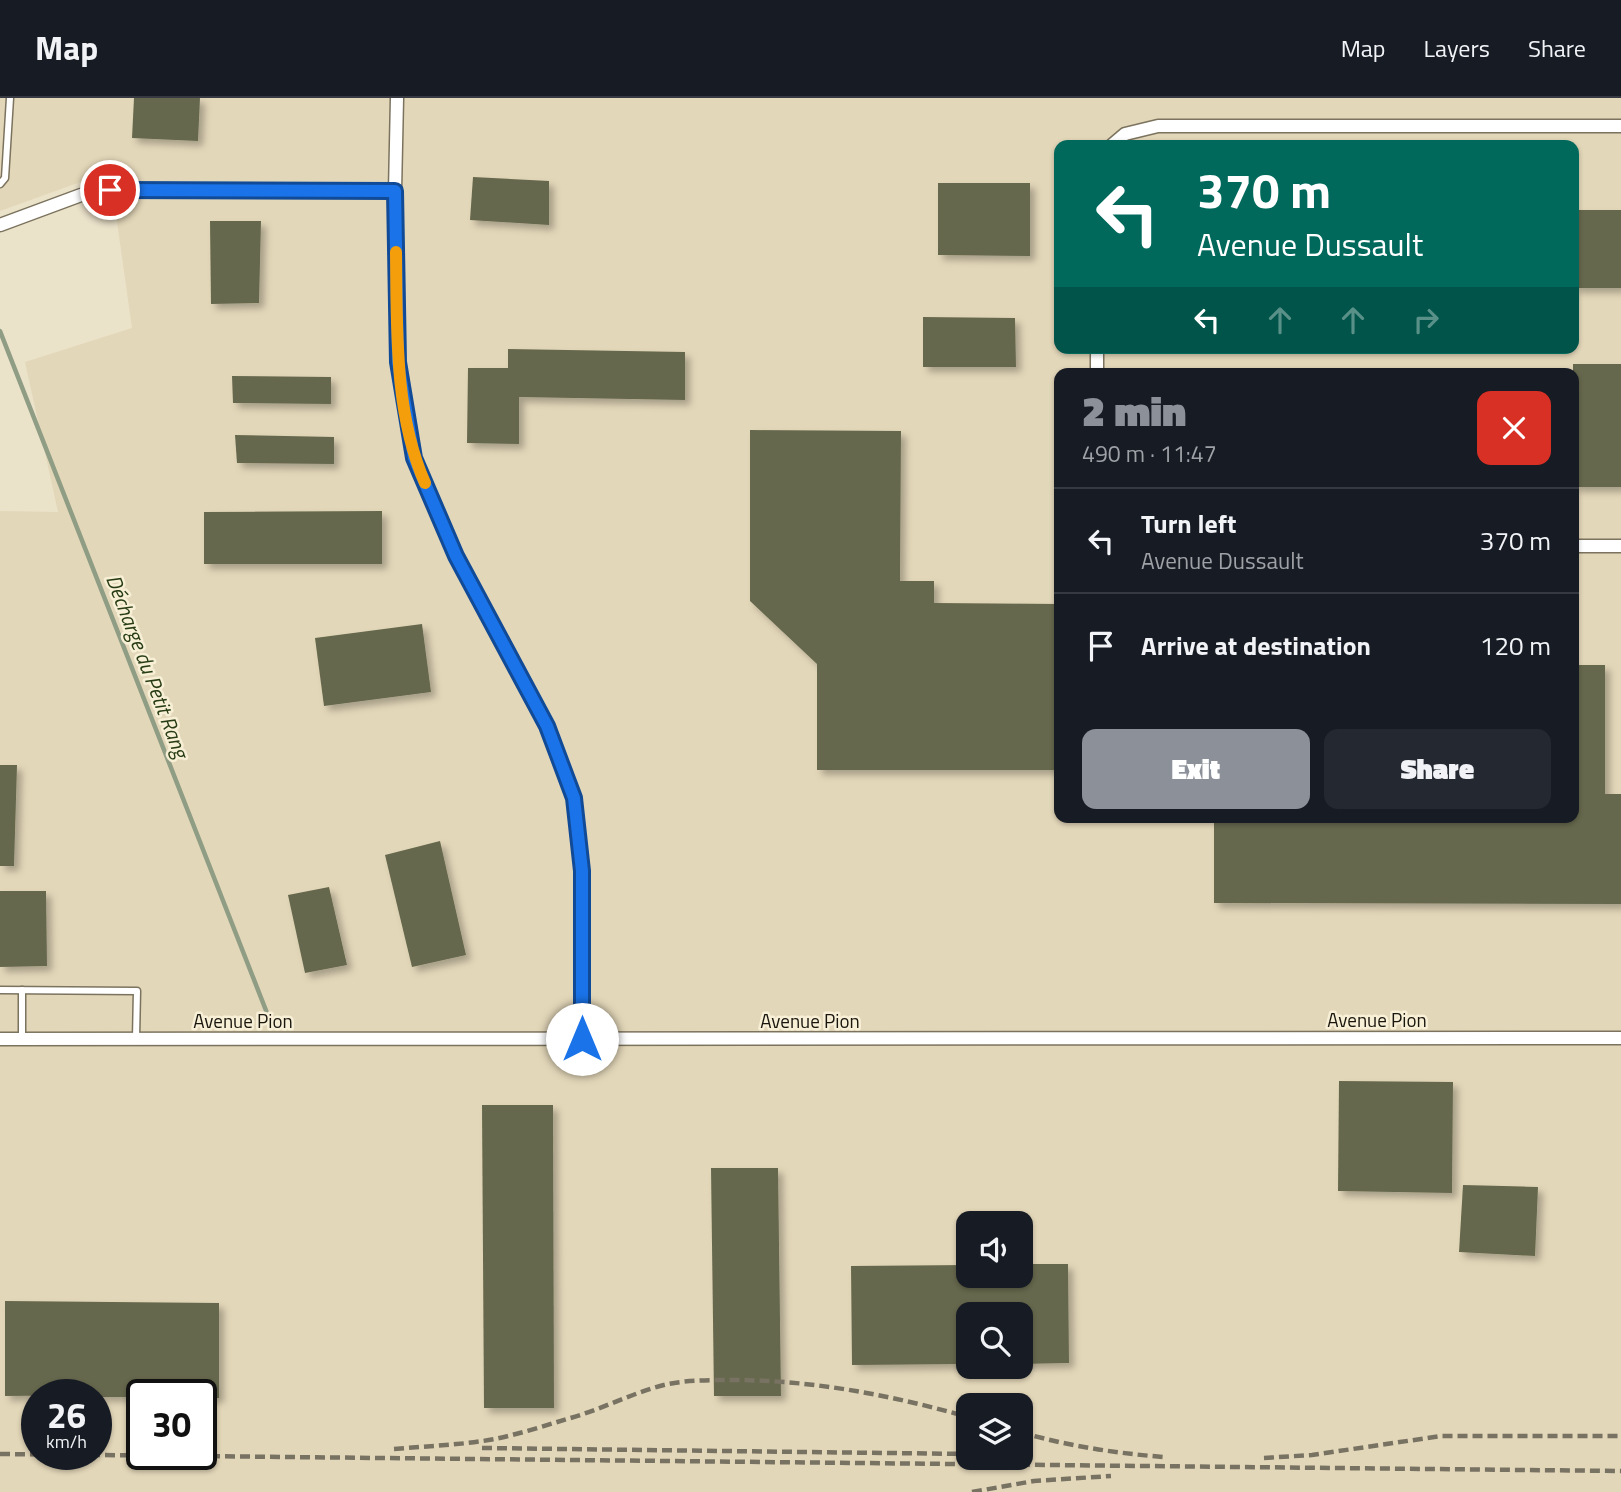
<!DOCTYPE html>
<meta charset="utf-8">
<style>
:root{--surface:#171b24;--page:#242831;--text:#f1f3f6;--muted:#9ea1a6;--line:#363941;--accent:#8c9099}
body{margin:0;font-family:"Titillium Web",sans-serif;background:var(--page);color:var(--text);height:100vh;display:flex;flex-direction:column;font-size:26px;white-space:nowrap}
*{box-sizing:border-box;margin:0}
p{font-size:23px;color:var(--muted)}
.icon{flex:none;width:38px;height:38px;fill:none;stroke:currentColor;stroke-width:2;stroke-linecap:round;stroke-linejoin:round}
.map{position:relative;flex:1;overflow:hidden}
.side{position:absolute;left:1054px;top:270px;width:525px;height:455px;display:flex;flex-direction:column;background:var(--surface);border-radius:14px;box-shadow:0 2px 5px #0004}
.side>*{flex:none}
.banner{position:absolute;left:1054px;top:42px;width:525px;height:214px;border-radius:14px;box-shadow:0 2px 5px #0004;background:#00695c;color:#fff;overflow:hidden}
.tools{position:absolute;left:956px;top:1113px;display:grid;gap:14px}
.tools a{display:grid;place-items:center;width:77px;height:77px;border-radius:14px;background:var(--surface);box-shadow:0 2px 5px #0004;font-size:35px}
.speed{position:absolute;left:21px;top:1281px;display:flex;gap:14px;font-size:35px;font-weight:700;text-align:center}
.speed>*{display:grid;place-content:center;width:91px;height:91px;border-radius:50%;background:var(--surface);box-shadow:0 2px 5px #0004;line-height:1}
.speed small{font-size:18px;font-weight:400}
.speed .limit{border:4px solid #111;border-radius:10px;background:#fff;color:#111}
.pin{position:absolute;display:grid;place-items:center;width:60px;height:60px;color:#fff;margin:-30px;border:4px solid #fff;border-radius:50%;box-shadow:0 2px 7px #0007}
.me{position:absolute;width:77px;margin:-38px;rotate:0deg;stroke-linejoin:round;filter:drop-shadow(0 0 5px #0008)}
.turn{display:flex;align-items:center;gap:24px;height:147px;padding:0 28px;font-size:32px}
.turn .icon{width:91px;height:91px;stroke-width:2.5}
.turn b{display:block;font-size:49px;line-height:60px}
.lanes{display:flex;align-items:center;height:66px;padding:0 28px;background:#0003;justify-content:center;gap:35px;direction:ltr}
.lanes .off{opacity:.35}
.round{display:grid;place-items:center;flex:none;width:74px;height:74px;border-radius:14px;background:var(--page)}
.headline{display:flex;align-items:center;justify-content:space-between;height:119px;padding:0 28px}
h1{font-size:42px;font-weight:800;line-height:52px;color:var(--accent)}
.button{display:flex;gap:14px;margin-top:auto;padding:14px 28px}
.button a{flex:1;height:80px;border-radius:14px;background:var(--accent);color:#fff;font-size:28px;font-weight:800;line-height:80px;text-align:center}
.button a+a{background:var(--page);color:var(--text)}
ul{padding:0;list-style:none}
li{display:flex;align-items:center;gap:21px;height:105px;padding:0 28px;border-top:2px solid var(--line)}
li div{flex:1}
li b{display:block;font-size:26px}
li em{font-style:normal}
header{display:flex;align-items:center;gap:42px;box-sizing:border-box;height:98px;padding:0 35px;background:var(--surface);border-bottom:2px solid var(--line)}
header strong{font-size:33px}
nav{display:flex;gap:38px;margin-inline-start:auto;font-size:24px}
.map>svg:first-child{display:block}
</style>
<header>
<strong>Map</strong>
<nav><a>Map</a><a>Layers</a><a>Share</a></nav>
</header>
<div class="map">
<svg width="1621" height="1394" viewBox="0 0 1621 1394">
<defs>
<filter id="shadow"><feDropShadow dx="5" dy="5" stdDeviation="3.5" flood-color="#0004"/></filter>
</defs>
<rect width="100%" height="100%" fill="#ebe2ca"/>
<path fill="#e3d7b9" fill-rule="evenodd" d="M0 0H1621V1394H0V413L58 414 25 264 132 230 116 117 100 77 0 113ZM1059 47H1573V250H1059ZM1059 275H1573V719H1059ZM968 1125H1020V1178H968ZM968 1216H1020V1269H968ZM37 1297H96V1356H37ZM142 1297H201V1356H142ZM968 1307H1020V1360H968Z"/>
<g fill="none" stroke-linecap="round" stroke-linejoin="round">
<path stroke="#8f9d84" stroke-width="4.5" d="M0 233 267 915"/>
</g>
<g fill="#66684d" filter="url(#shadow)">
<path d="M134 0H200L198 43 132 40Z"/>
<path d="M473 79 549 83V127L470 122Z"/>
<path d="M938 85H1030V158L938 157Z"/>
<rect x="1573" y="112" width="48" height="78"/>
<path d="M210 123H261L259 205 211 206Z"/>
<path d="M923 219 1015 220 1016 269H923Z"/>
<path d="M508 251 685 254V302L519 299V346L467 345 468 270H508Z"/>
<rect x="1573" y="266" width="48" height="123"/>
<path d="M232 278 331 279V306L233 305Z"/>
<path d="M750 332 901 333 900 483H934V505L1059 506V672H817V566L750 503Z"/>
<path d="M235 337 334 339V366L237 365Z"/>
<path d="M382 413V466H204V414Z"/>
<path d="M422 526 431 594 324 608 315 540Z"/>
<path d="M1573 567H1605V696H1621V806L1214 805V719H1573Z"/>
<path d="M0 667H17L14 768H0Z"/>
<path d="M440 743 466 857 412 869 385 757Z"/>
<path d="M329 789 347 867 305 875 288 797Z"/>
<path d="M0 793H46L47 868 0 869Z"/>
<path d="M1339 983 1453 984 1452 1095 1338 1093Z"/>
<path d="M482 1007H553L554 1310H484Z"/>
<path d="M711 1070H778L781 1298H714Z"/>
<path d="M1463 1087 1538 1089 1535 1158 1459 1154Z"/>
<path d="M1020 1166H1068L1069 1265 1020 1266V1216H968V1266L852 1267 851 1168 968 1167V1178H1020Z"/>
<path d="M5 1203 219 1205V1300H201V1297H142V1299H96V1297L5 1298Z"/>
</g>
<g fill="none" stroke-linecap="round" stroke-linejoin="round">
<defs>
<g id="service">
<path d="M0 86 5 80 10 0"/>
<path d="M0 892 137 893 136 940"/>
<path d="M22 941V892"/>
</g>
<g id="minor">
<path d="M397 0 395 93 398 264 414 361 456 458 547 628 574 700 582 773V941"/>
<path d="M1112 47 1125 36 1158 28H1621"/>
<path d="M0 127 81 97 110 91 395 93"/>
<path d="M1097 275V250"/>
<path d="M1573 448H1621"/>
<path d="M0 941 1621 940"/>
</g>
</defs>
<use href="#service" stroke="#7b735e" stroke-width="9"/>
<use href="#minor" stroke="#7b735e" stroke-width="15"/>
<use href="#service" stroke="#fff" stroke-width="6"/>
<use href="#minor" stroke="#fff" stroke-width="12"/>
<g stroke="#787263" stroke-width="4.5" stroke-dasharray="10 5" stroke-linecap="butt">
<path d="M1020 1334C1068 1348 1114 1355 1163 1359"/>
<path d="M482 1350 968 1356"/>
<path d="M394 1351C428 1348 462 1347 495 1341 519 1336 544 1328 567 1321 601 1312 633 1294 668 1286 688 1282 711 1282 732 1282 812 1282 891 1297 968 1319"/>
<path d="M0 1356 1621 1373"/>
<path d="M1264 1360 1312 1357 1441 1338H1621"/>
<path d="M972 1394 1034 1383 1111 1378"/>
</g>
</g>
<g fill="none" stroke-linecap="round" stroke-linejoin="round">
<defs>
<path id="route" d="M110 92 395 93 398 264 414 360 456 458 547 628 574 700 582 773V941"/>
</defs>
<use href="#route" stroke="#114b97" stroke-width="18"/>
<use href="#route" stroke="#1a73e8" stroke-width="12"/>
<path stroke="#f59e0b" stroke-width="12" d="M396 154C397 229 394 315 425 385"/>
</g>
<g text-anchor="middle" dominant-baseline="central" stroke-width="5" stroke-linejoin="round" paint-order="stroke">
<g font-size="19" fill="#19160e" stroke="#f8efd7">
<text x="1377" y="921">Avenue Pion</text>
<text x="243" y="922">Avenue Pion</text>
<text x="810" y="922">Avenue Pion</text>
</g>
<g font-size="21" font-style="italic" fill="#273c12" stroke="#f8efd7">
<text transform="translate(148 568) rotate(69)">Décharge du Petit Rang</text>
</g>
</g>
</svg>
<div class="tools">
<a><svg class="icon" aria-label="sound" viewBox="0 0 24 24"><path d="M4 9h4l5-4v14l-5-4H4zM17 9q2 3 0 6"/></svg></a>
<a><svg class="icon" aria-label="search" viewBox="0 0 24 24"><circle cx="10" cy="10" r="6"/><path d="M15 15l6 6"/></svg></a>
<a><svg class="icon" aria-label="layers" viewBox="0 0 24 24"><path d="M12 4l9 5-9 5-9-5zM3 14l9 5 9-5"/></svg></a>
</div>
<div class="speed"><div>26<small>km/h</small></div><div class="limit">30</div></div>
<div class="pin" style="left:110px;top:92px;background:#d93025"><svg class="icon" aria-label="arrive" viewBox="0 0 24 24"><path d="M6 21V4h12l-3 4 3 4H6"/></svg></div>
<svg class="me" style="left:582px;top:941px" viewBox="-20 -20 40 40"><circle r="19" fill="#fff"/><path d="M0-13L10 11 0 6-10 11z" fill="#1a73e8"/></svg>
<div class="banner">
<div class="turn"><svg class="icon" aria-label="left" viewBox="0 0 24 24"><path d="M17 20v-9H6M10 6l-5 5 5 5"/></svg><div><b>370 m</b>Avenue Dussault</div></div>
<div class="lanes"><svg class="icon" aria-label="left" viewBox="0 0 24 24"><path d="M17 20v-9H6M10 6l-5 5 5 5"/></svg><svg class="icon off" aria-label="ahead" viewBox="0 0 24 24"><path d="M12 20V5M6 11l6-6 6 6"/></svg><svg class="icon off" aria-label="ahead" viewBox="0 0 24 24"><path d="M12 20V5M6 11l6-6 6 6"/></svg><svg class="icon off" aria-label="right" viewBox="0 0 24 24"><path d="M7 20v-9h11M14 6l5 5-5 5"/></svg></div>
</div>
<section class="side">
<div class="headline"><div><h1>2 min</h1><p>490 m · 11:47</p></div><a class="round" style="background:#d93025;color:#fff"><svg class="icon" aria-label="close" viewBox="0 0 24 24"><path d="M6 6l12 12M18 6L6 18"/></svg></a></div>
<ul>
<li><svg class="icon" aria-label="left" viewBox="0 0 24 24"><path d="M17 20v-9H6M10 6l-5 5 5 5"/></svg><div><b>Turn left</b><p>Avenue Dussault</p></div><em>370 m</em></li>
<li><svg class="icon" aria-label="arrive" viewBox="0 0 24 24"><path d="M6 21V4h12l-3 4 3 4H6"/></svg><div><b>Arrive at destination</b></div><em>120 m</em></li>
</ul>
<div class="button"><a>Exit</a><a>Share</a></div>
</section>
</div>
